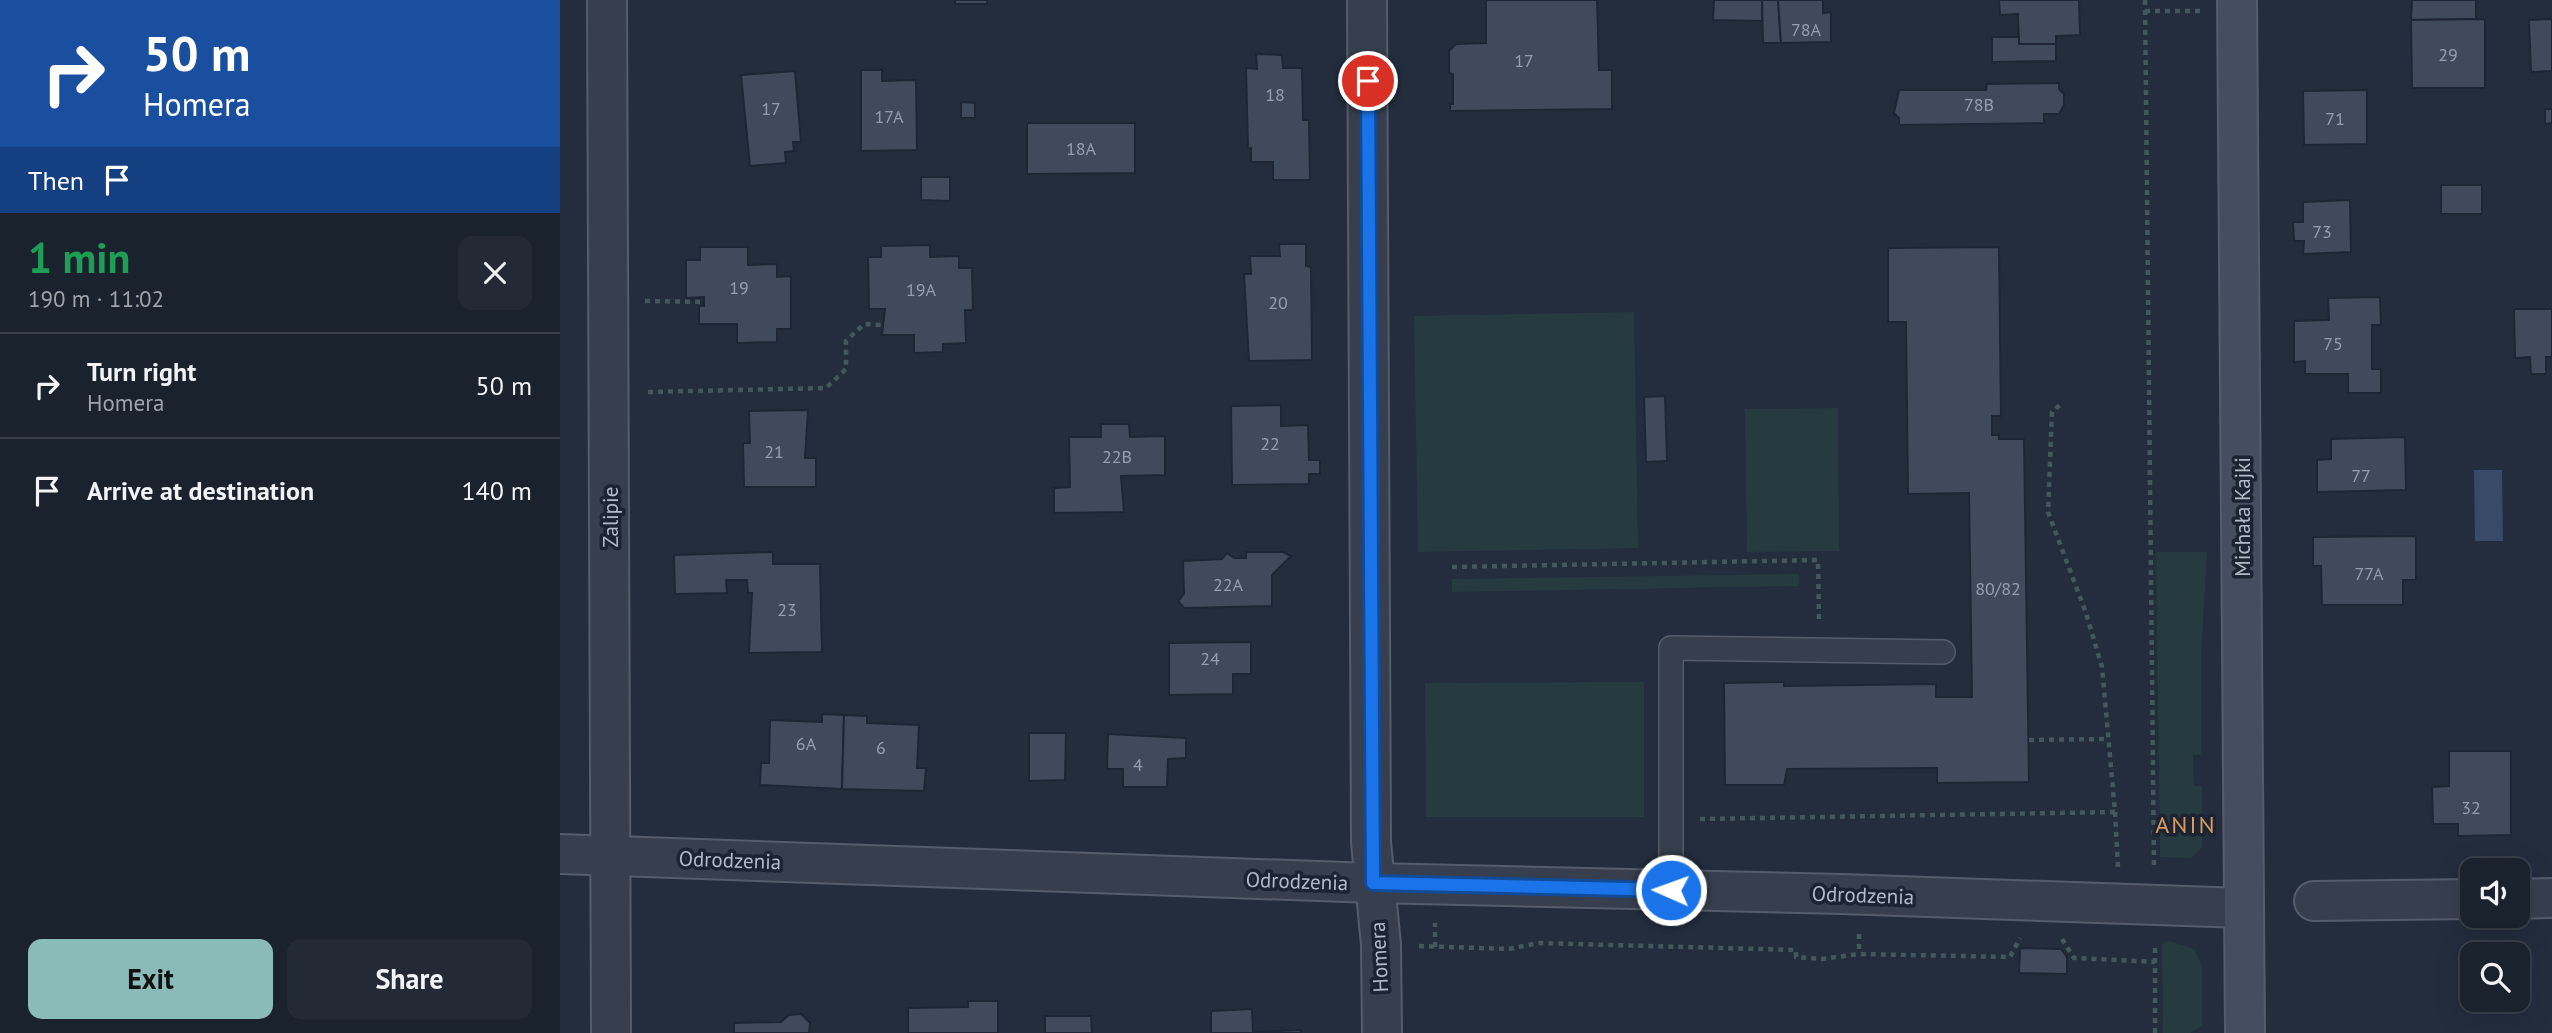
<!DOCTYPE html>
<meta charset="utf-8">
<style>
:root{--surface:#1a222e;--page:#232a36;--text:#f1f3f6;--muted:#9fa4aa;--line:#383f4a;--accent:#8bbbb9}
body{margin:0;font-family:"PT Sans",sans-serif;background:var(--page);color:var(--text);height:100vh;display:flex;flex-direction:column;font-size:26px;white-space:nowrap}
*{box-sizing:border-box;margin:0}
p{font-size:23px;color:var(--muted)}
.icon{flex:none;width:38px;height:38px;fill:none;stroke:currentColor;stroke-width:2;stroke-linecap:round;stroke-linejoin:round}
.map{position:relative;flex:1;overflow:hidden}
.side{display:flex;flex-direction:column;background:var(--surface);width:560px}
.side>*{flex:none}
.banner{background:#1a4fa0;color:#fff;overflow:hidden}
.fabs{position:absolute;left:1900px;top:858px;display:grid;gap:14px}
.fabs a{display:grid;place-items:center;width:70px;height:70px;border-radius:14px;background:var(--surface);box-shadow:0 7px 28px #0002,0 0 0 2px var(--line);font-size:35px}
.pin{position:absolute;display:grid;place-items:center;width:60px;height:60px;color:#fff;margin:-30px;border:4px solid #fff;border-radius:50%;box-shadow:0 2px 7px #0007}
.me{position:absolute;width:77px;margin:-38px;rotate:272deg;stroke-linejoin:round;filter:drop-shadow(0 0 5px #0008)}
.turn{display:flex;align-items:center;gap:24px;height:147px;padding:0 28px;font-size:32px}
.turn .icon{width:91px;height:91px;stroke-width:2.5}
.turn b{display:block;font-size:49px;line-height:60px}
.then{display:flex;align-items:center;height:66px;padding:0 28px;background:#0003;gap:14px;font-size:26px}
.round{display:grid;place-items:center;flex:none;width:74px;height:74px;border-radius:14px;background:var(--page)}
.overview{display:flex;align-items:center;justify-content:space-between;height:119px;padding:0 28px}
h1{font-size:42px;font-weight:600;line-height:52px;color:#1e9e55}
.primary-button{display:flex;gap:14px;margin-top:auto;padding:14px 28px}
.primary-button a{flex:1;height:80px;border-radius:14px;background:var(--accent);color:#111;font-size:28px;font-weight:600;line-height:80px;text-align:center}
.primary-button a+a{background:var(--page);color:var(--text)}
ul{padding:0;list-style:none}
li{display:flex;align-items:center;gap:21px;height:105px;padding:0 28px;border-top:2px solid var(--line)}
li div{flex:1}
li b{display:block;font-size:26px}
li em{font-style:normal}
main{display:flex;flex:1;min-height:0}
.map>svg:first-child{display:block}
</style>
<main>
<section class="side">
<div class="banner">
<div class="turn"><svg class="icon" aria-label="right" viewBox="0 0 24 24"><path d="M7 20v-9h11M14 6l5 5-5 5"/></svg><div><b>50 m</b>Homera</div></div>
<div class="then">Then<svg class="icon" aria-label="arrive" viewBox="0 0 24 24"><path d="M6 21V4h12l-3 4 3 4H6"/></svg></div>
</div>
<div class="overview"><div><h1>1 min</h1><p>190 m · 11:02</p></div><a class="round"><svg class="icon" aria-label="close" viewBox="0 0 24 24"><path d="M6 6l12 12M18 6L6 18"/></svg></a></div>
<ul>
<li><svg class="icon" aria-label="right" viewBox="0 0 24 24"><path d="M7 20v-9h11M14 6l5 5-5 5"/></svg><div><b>Turn right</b><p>Homera</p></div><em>50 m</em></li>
<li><svg class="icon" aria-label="arrive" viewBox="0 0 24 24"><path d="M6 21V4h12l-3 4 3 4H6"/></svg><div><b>Arrive at destination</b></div><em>140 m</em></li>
</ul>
<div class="primary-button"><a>Exit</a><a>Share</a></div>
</section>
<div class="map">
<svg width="1992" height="1033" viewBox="0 0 1992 1033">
<rect width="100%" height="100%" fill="#232d3e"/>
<g fill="#253b3f">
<path d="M1074 312 1078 548 858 552 854 316Z"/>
<path d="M1278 408 1279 551 1187 552 1185 409Z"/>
<path d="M1596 552H1647L1641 657V754L1633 755 1634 786H1642V847L1631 858 1600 857Z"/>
<path d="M1239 574V586L892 592V579Z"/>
<path d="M1084 682V817H866L865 683Z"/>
<path d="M1609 941 1634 949 1642 966V1026L1630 1033H1603L1602 944Z"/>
</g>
<path fill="#384a68" d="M1914 470H1942L1943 541H1915Z"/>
<g fill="#3f4b5d" stroke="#1e2635" stroke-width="2">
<rect x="395" y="0" width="32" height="4"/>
<path d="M926 0H1037L1039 70H1052V109L890 111V104H893V74L889 73V51L896 44 926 43Z"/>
<path d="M1154 0H1202V21L1153 20Z"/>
<path d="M1202 0H1218L1221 43H1203Z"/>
<path d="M1218 0H1263V13L1271 12V42L1221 43Z"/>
<path d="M1439 0H1519L1520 35 1496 36V44H1459L1458 14 1440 15Z"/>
<path d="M1852 0H1916V19L1851 20Z"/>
<path d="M1925 19V88H1852L1851 20Z"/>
<path d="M1992 19V71L1971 72 1969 20Z"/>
<path d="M1432 37H1459V44H1496V61L1432 62Z"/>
<path d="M696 54 722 55 723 68H742L743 120H749L750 180H713V162H691V148H688L686 68 697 69Z"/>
<path d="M301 70H322V81L356 80 357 150 301 151Z"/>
<path d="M235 71 241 142H233L234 151 225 152 226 163 190 166 181 75Z"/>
<path d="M1499 83V89L1504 94V105L1499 114H1484V123L1339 125V118L1334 113 1339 90H1426L1427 84Z"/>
<path d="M1807 90V144L1744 145 1743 91Z"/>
<path d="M401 102 415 103V118H401Z"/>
<path d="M1985 109H1992V123L1985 124Z"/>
<path d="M467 123H575V173L467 174Z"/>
<path d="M361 177H390V201L361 200Z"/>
<rect x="1881" y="185" width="41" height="29"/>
<path d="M1790 200 1791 252 1743 254 1744 241H1734L1733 222H1743V202Z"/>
<path d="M719 244H746V266L751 267 752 360 689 361 684 274H691L690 256H720Z"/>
<path d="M370 245V257L399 256V268H412L413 310H405L406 343 383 344V352L354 353V335H322L325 309H309L308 257H321V246Z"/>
<path d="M140 247H188V265L217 264V277L231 276V329H217V342L177 343V324H139V306H144V297L126 298V260H140Z"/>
<path d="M1439 247 1441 416H1432V435H1439V439H1464L1469 782 1377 783V768L1227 769 1224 785H1165L1164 683 1224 682V686L1376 684V697H1412L1409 493 1348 494 1346 322H1328V248Z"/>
<path d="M1820 297 1821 325H1812V369H1821V393H1788V374H1745V361L1734 362V321L1769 320 1768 298Z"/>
<path d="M1954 309H1992V357H1986V374H1971L1970 357 1955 358Z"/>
<path d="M1105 396 1107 461 1086 462 1084 397Z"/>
<path d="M721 405V426L748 425 749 460H760V474H749V484L672 485 671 406Z"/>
<path d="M248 410 245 458H256V487H184L183 443H190L189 411Z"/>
<path d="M541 424H569L570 437 605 436V475L561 476 564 512 494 513V488L510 487 509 437H541Z"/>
<path d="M1845 437 1846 490 1757 492V460L1771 459V439Z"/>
<path d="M1856 536V580H1843V605H1762L1761 566H1753V537Z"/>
<path d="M213 552V564H260L262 652 189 653 192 593H188L187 580H166L167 593 115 594 114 555Z"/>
<path d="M686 552H723L731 556 712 575V606L624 608 618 601 624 594 623 561 662 559 667 553 674 558H686Z"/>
<path d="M691 642V674H673V694L609 695V643Z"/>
<path d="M262 714 284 715 282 789 200 785 201 763H209L210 720 262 722Z"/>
<path d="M284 715 307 716V723L359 725 357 768H366L364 791 282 789Z"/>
<path d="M469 733H506L505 780 469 781Z"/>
<path d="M548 734 626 738V758L608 759 607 787H563V769H547Z"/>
<path d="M1889 751H1951V835L1898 836V824H1873L1872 787 1889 786Z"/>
<path d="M1460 948 1501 949 1507 957V974L1459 973Z"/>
<path d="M408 1001H438V1033H348V1008L408 1007Z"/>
<path d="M692 1009 693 1032 741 1030V1033H651V1011Z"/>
<path d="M241 1014 250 1023 249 1033H174V1023L221 1022 229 1015Z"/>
<path d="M485 1016H531L532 1033H485Z"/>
</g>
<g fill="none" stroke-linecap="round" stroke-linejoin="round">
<defs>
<path id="lane" d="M1111 890V648L1383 652"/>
<g id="street">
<path d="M47 0 51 1033"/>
<path d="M807 0 811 842 821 945 822 1033"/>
<path d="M0 854 813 883 1282 894 1683 908"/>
<path d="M1958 899 1992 898"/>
<path d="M1754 901 1913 899"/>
</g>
<path id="secondary" d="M1677 0 1685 1033"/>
</defs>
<use href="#lane" stroke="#555d6c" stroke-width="26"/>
<use href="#street" stroke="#555d6c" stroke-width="42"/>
<use href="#secondary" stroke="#555d6c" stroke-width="42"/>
<g stroke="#43585c" stroke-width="4.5" stroke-dasharray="5 5" stroke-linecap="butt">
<path d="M1585 0 1594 867"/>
<path d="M1585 11H1640"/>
<path d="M85 301 144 302"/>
<path d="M88 392 266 388 286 369V341L304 324 322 325"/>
<path d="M892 567 1258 560 1259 622"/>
<path d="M1469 740 1549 739"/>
<path d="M1555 812 1558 867"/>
<path d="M1140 819 1555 812 1542 667 1526 613 1488 512 1492 412 1503 402"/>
<path d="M1299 934V954"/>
<path d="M1502 939 1514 958 1595 962"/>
<path d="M859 946 949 949 978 943 1236 950V957L1262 959 1299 954 1450 957 1460 938"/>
<path d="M875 947V923"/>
<path d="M1595 1033V943"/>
</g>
<use href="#lane" stroke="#373f4e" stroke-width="23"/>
<use href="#street" stroke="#373f4e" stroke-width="38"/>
<use href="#secondary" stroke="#454e61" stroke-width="38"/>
</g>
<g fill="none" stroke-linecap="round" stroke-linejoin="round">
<defs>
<path id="route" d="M808 81 813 883 1111 890"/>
</defs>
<use href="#route" stroke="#114b97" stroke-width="18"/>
<use href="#route" stroke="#1a73e8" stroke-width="12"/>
</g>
<g text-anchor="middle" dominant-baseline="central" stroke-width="7" stroke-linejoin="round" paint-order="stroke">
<g font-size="18" fill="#969eae">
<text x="1246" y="29">78A</text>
<text x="1888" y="54">29</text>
<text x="964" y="60">17</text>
<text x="715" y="94">18</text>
<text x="1419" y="104">78B</text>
<text x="211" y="108">17</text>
<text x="329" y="116">17A</text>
<text x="1775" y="118">71</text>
<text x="521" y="148">18A</text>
<text x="1762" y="231">73</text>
<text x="179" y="287">19</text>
<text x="361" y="289">19A</text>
<text x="718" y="302">20</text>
<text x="1773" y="343">75</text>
<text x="710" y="443">22</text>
<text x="214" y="451">21</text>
<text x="557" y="456">22B</text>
<text x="1801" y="475">77</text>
<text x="1809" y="573">77A</text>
<text x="668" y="584">22A</text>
<text x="1438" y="588">80/82</text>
<text x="227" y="609">23</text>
<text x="650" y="658">24</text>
<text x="246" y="743">6A</text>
<text x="321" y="747">6</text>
<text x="578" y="764">4</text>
<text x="1911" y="807">32</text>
</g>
<g font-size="21" fill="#b3bac9" stroke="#1c2433">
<text transform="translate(50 517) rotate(-90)">Zalipie</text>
<text transform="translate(1682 517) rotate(-90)">Michała Kajki</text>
<text transform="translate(170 860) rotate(2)">Odrodzenia</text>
<text transform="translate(737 881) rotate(2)">Odrodzenia</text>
<text transform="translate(1303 895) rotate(2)">Odrodzenia</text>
<text transform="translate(819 957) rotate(-93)">Homera</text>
</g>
<g font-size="24" letter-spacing="2" fill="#d89a5f" stroke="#1c2433">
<text x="1626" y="824">ANIN</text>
</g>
</g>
</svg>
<div class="fabs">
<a><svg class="icon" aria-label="sound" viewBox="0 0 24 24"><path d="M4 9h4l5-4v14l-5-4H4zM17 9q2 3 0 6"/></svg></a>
<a><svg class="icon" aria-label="search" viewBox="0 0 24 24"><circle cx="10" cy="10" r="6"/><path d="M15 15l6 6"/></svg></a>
</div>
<div class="pin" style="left:808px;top:81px;background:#d93025"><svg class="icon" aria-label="arrive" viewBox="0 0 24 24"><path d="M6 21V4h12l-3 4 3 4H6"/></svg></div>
<svg class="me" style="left:1111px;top:890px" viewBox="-20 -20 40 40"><circle r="17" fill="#1a73e8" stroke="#fff" stroke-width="3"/><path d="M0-11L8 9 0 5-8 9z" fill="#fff"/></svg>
</div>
</main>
